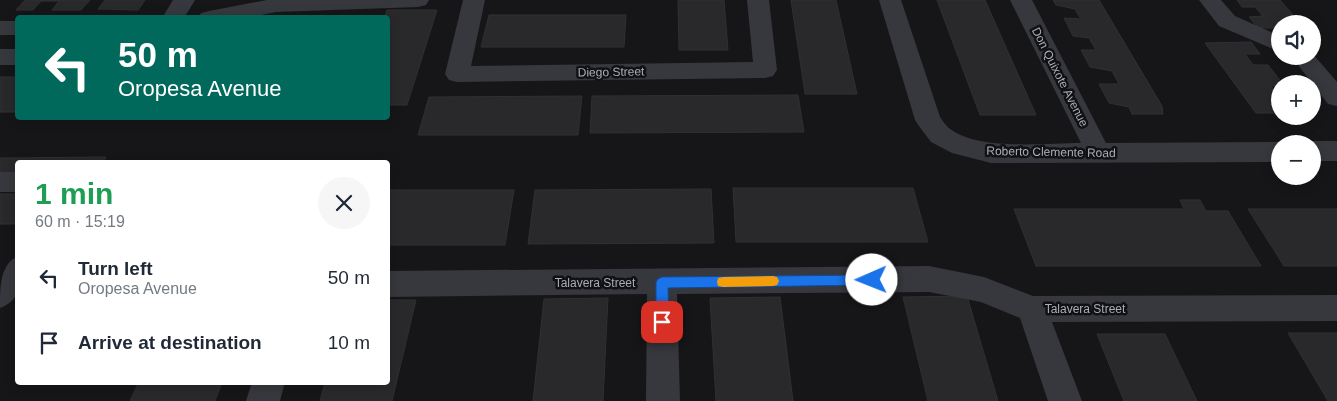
<!DOCTYPE html>
<meta charset="utf-8">
<style>
:root{--surface:#fff;--page:#f6f6f7;--text:#1f2937;--muted:#747a83}
body{margin:0;font-family:Arial,sans-serif;background:var(--page);color:var(--text);height:100vh;display:flex;flex-direction:column;font-size:19px;white-space:nowrap}
*{box-sizing:border-box;margin:0}
p{font-size:16px;color:var(--muted)}
.icon{flex:none;width:28px;height:28px;fill:none;stroke:currentColor;stroke-width:2;stroke-linecap:round;stroke-linejoin:round}
.map{position:relative;flex:1;overflow:hidden}
.sheet{position:absolute;left:15px;top:160px;width:375px;height:225px;display:flex;flex-direction:column;background:var(--surface);border-radius:5px;box-shadow:0 2px 12px #0003}
.sheet>*{flex:none}
.hud{position:absolute;left:15px;top:15px;width:375px;height:105px;border-radius:5px;box-shadow:0 2px 12px #0003;background:#00695c;color:#fff;overflow:hidden}
.controls{position:absolute;left:1271px;top:15px;display:grid;gap:10px}
.controls a{display:grid;place-items:center;width:50px;height:50px;border-radius:50%;background:var(--surface);box-shadow:0 2px 12px #0003;font-size:25px}
.pin{position:absolute;display:grid;place-items:center;width:42px;height:42px;color:#fff;margin:-21px;border-radius:10px;box-shadow:0 2px 8px #0006}
.me{position:absolute;width:55px;margin:-28px;rotate:269deg;stroke-linejoin:round;filter:drop-shadow(0 0 4px #0008)}
.turn{display:flex;align-items:center;gap:18px;height:105px;padding:0 20px;font-size:22px}
.turn .icon{width:65px;height:65px;stroke-width:2.5}
.turn b{display:block;font-size:35px;line-height:42px}
.round{display:grid;place-items:center;flex:none;width:52px;height:52px;border-radius:26px;background:var(--page)}
.head{display:flex;align-items:center;justify-content:space-between;height:85px;padding:0 20px}
h1{font-size:30px;font-weight:700;line-height:38px;color:#1e9e55}
ul{padding:0;list-style:none}
li{display:flex;align-items:center;gap:15px;height:65px;padding:0 20px}
li div{flex:1}
li b{display:block;font-size:19px}
li em{font-style:normal}
.map>svg:first-child{display:block}
</style>
<div class="map">
<svg width="1337" height="401" viewBox="0 0 1337 401">
<rect width="100%" height="100%" fill="#161618"/>
<g fill="#29292c" stroke="#303034">
<path d="M25 0H90L81 10H52L59 1H41L33 10H16Z"/>
<path d="M105 0H145L138 10 98 9Z"/>
<path d="M678 0H724L728 50H679Z"/>
<path d="M791 0H836L857 94H805Z"/>
<path d="M937 0H985L1036 115H980Z"/>
<path d="M1053 0H1099L1162 106 1163 114H1132L1129 107 1109 103 1099 84H1119L1112 71 1090 67 1081 50H1096L1089 38 1073 36 1064 18 1081 19 1075 9 1056 5Z"/>
<path d="M1237 0H1280L1301 24H1280V28H1258L1249 17 1263 16 1255 7H1242Z"/>
<path d="M387 10H437L407 105H388V18H384Z"/>
<path d="M489 15H626L624 47H481Z"/>
<path d="M1251 42 1260 54H1245L1253 65H1268L1283 84H1280V86H1271L1280 99V113H1256L1205 43Z"/>
<rect x="0" y="77" width="18" height="35"/>
<path d="M798 95 804 132 590 133 592 96Z"/>
<path d="M582 96 578 135H418L429 97Z"/>
<path d="M106 157 103 162H18V176H0V158Z"/>
<path d="M733 188H913L928 242H736Z"/>
<path d="M711 189 714 243 528 244 535 190Z"/>
<path d="M388 190H514L505 245H388Z"/>
<rect x="0" y="194" width="18" height="30"/>
<path d="M1180 200H1200L1206 211H1228L1261 266H1036L1014 209H1184Z"/>
<path d="M1248 209H1337V266H1284Z"/>
<path d="M967 296 998 401H928L903 297Z"/>
<path d="M780 297 793 401H716L710 298Z"/>
<path d="M608 298 603 401H533L544 299Z"/>
<path d="M388 300H416L392 401H320L325 382H388Z"/>
<path d="M1288 333H1337V401H1328Z"/>
<path d="M1097 334H1165L1197 401H1124Z"/>
<path d="M139 382H222L215 401H130Z"/>
</g>
<g fill="none" stroke-linecap="round" stroke-linejoin="round">
<g fill="#37383d" fill-rule="evenodd">
<path d="M173 0H195L184 18H162Z"/>
<path d="M267 0H429L426 5 418 7 276 12 246 18H198L201 13 209 11Z"/>
<path d="M463 0H485L471 66 753 62 747 0H769L777 70 773 76 765 78 457 82 449 80 445 74Z"/>
<path d="M879 0H901L940 117C943 121 946 126 950 129 980 151 1044 143 1081 143L1010 0H1032L1106 143 1280 142 1284 144H1280V162L991 163 952 153 931 142 919 126 915 120Z"/>
<path d="M1199 0H1221L1235 16 1280 36V52L1219 26Z"/>
<rect x="0" y="21" width="18" height="14"/>
<rect x="0" y="49" width="18" height="16"/>
<path d="M1312 53 1337 82V106L1328 104 1291 56H1312Z"/>
<path d="M1312 141H1337V161H1312V144H1304Z"/>
<rect x="0" y="172" width="18" height="20"/>
<path d="M18 256C18 278 25 299 0 308 0 287 0 264 18 256Z"/>
<path d="M929 266 984 277 1033 296 1337 295V321L1052 322 1082 401H1048L1020 318 981 302 929 292 677 294 680 401H646L647 294 388 297V271Z"/>
<path d="M252 382H285L280 401H246Z"/>
</g>
</g>
<path fill="#1a73e8" stroke="#114b97" d="M872 275 876 276 878 280 876 284 872 285 668 288 669 322 667 326 662 328 658 326 656 322V282L658 279 662 277Z"/>
<path fill="#f59e0b" d="M773 276 777 277 779 281 777 285 773 286 723 287 718 286 717 282 718 278 723 277Z"/>
<g text-anchor="middle" dominant-baseline="central" stroke-width="5" stroke-linejoin="round" paint-order="stroke">
<g font-size="12" fill="#a8adb8" stroke="#111113">
<text transform="translate(611 72) rotate(-1)">Diego Street</text>
<text transform="translate(1060 77) rotate(63)">Don Quixote Avenue</text>
<text transform="translate(1051 152) rotate(1)">Roberto Clemente Road</text>
<text x="595" y="283">Talavera Street</text>
<text x="1085" y="309">Talavera Street</text>
</g>
</g>
</svg>
<div class="controls">
<a><svg class="icon" aria-label="sound" viewBox="0 0 24 24"><path d="M4 9h4l5-4v14l-5-4H4zM17 9q2 3 0 6"/></svg></a>
<a>+</a>
<a>−</a>
</div>
<div class="pin" style="left:662px;top:322px;background:#d93025"><svg class="icon" aria-label="arrive" viewBox="0 0 24 24"><path d="M6 21V4h12l-3 4 3 4H6"/></svg></div>
<svg class="me" style="left:872px;top:280px" viewBox="-20 -20 40 40"><circle r="19" fill="#fff"/><path d="M0-13L10 11 0 6-10 11z" fill="#1a73e8"/></svg>
<div class="hud">
<div class="turn"><svg class="icon" aria-label="left" viewBox="0 0 24 24"><path d="M17 20v-9H6M10 6l-5 5 5 5"/></svg><div><b>50 m</b>Oropesa Avenue</div></div>
</div>
<section class="sheet">
<div class="head"><div><h1>1 min</h1><p>60 m · 15:19</p></div><a class="round"><svg class="icon" aria-label="close" viewBox="0 0 24 24"><path d="M6 6l12 12M18 6L6 18"/></svg></a></div>
<ul>
<li><svg class="icon" aria-label="left" viewBox="0 0 24 24"><path d="M17 20v-9H6M10 6l-5 5 5 5"/></svg><div><b>Turn left</b><p>Oropesa Avenue</p></div><em>50 m</em></li>
<li><svg class="icon" aria-label="arrive" viewBox="0 0 24 24"><path d="M6 21V4h12l-3 4 3 4H6"/></svg><div><b>Arrive at destination</b></div><em>10 m</em></li>
</ul>
</section>
</div>
